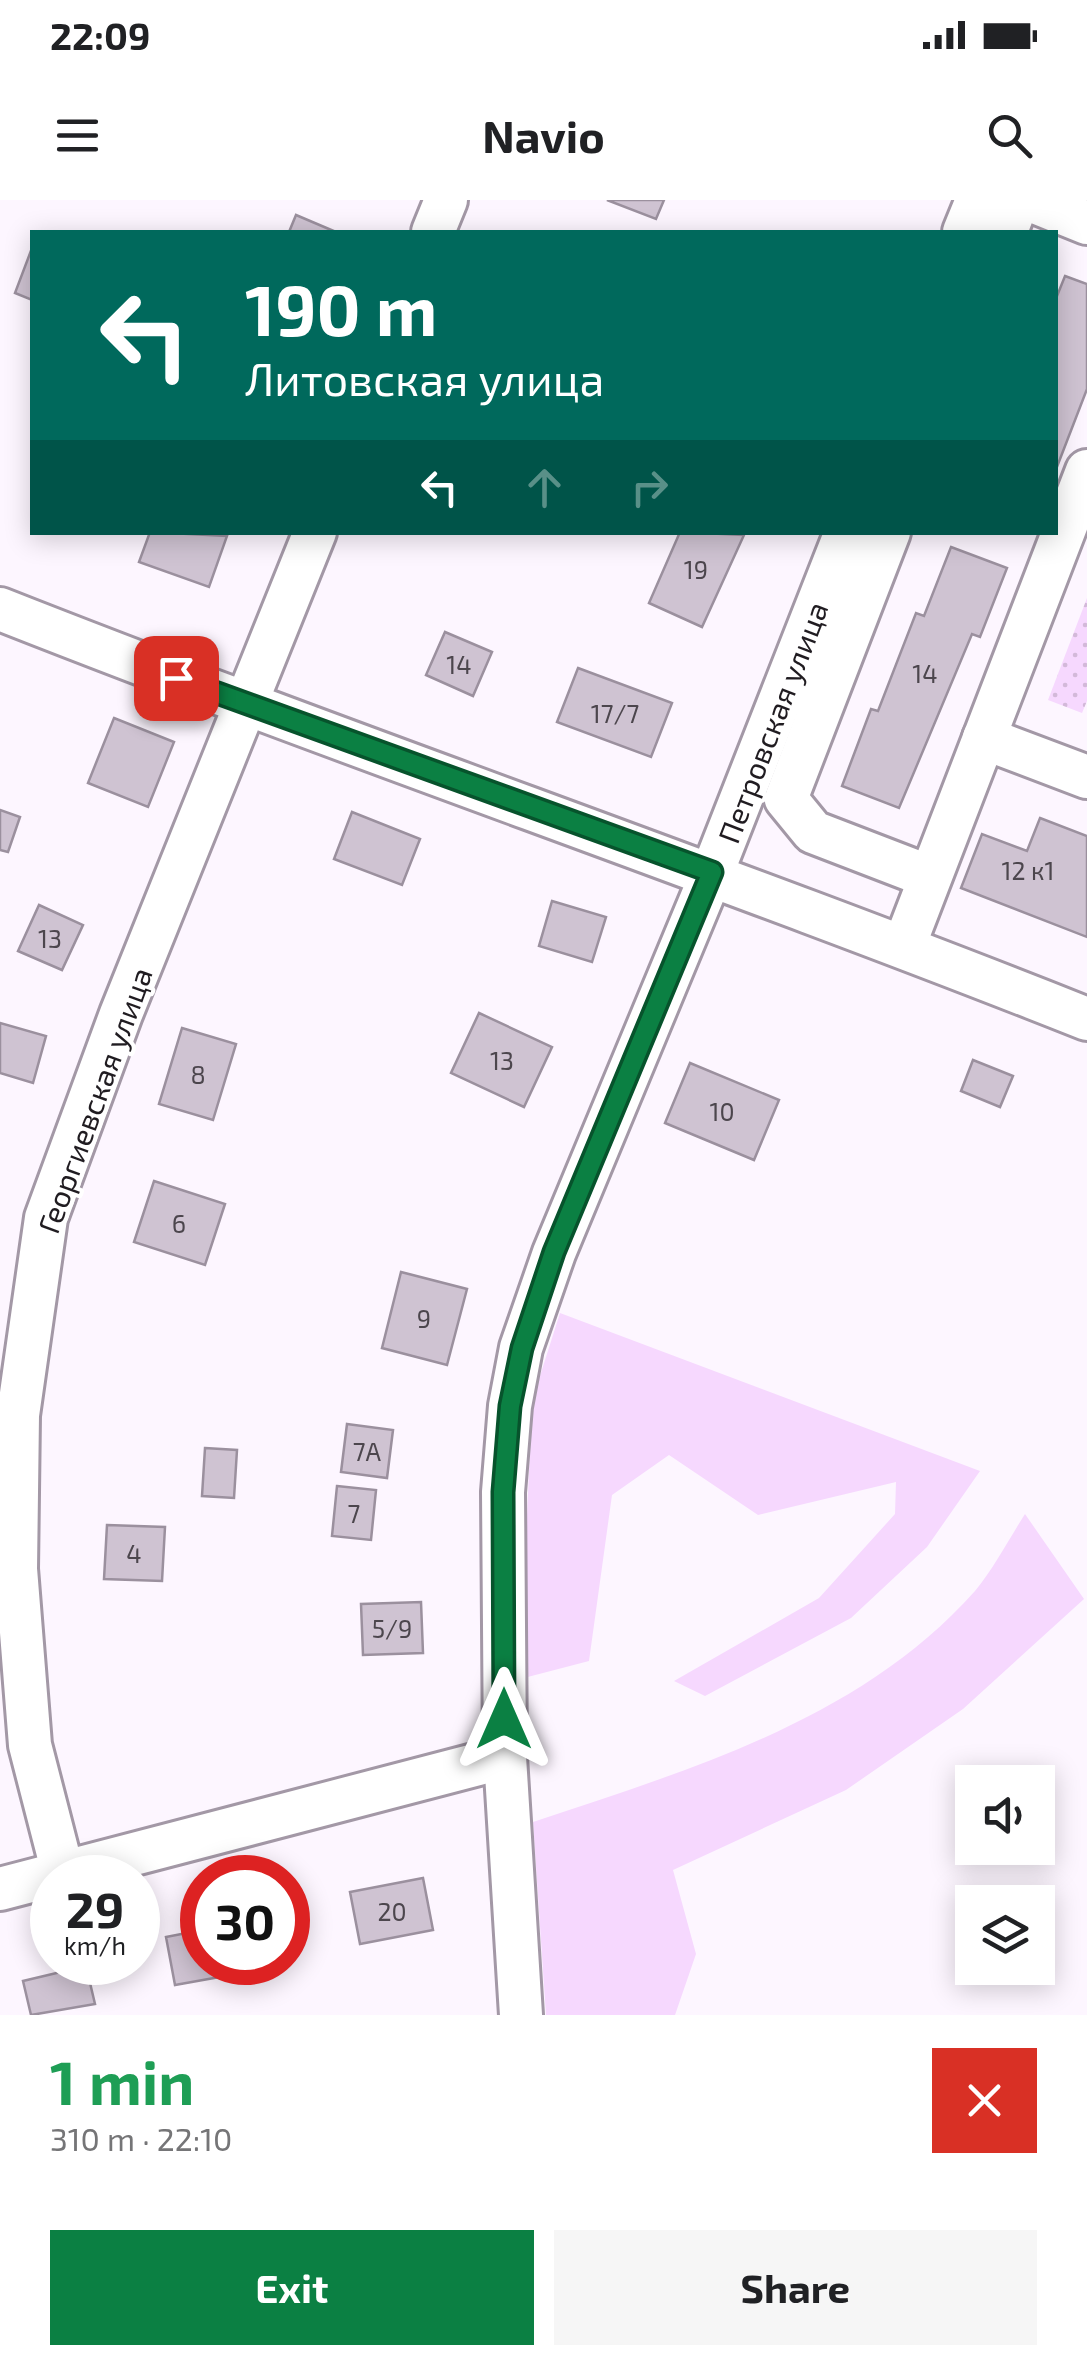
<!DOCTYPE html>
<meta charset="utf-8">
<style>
:root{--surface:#fff;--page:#f6f6f6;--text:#202124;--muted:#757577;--accent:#0b8043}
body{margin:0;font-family:"Exo 2",sans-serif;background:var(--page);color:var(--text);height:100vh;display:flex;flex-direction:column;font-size:38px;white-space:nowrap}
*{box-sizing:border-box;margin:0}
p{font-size:32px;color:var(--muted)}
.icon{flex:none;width:55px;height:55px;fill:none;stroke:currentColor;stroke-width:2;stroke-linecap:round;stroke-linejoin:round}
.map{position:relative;height:1815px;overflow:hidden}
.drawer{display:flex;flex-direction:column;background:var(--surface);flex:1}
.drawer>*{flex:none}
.guide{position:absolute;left:30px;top:30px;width:1028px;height:305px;border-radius:0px;box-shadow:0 5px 25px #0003;background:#00695c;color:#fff;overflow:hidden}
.buttons{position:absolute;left:955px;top:1565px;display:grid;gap:20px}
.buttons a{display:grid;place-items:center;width:100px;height:100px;border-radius:0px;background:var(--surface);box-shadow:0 5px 25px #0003;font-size:50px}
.speed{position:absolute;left:30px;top:1655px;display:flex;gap:20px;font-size:50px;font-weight:700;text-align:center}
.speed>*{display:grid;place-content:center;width:130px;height:130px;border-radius:50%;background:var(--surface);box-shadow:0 5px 25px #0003;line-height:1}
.speed small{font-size:25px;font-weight:400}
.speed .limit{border:15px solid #d22;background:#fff;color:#111}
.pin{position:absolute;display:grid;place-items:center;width:85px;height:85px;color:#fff;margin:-42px;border-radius:20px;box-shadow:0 5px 15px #0006}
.me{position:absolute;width:110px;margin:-55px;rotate:0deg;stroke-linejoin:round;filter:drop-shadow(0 0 8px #0008)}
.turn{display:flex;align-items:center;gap:35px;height:210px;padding:0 50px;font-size:45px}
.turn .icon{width:130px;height:130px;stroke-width:2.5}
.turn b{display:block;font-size:70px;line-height:85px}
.lanes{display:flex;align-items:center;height:95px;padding:0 50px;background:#0003;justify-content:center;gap:50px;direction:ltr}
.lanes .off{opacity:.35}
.round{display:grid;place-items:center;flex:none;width:105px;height:105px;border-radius:0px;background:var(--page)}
.overview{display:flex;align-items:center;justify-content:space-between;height:170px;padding:0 50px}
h1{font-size:60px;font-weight:700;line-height:75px;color:#1e9e55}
.primary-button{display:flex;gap:20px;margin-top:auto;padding:20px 50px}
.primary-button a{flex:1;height:115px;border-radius:0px;background:var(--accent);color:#fff;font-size:40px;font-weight:700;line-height:115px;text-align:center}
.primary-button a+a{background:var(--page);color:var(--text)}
.status{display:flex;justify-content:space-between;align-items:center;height:70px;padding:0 50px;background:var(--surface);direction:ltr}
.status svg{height:28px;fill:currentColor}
header{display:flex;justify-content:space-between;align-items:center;height:130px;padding:0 50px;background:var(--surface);font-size:45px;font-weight:700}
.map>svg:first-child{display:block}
</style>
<div class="status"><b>22:09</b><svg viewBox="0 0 49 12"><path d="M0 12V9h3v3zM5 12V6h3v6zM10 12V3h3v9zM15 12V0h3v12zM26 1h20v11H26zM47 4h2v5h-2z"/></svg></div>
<header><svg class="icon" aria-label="menu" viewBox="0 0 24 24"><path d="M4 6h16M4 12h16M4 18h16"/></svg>Navio<svg class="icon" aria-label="search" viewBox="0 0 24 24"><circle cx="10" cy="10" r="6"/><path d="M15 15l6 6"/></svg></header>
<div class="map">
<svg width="1087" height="1815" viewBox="0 0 1087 1815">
<defs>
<pattern id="park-dots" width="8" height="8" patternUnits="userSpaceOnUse" patternTransform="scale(2.5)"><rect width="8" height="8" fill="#f6d8fe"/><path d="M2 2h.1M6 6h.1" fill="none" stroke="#d3b9d9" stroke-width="1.8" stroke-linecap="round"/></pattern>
</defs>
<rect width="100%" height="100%" fill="#fdf6ff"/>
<g fill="#f6d8fe">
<path d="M560 1113 980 1271 927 1347 851 1418 705 1496 674 1481 819 1398 895 1314 896 1282 758 1315 669 1255 612 1295 589 1461 520 1479 532 1201Z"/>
<path d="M1025 1314 1084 1399 963 1509 846 1590 673 1670 696 1754 675 1815H546L533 1622C691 1569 860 1520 975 1391 994 1368 1009 1339 1025 1314Z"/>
</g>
<path fill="url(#park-dots)" d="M1087 398V501L1082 513 1048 500Z"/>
<g fill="#cfc3d2" stroke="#9b909e" stroke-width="2.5">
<path d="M607 0H664L656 19Z"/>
<path d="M296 15 336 32H289Z"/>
<path d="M32 48V100L15 93Z"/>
<path d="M1065 76 1087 84V189L1055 272V101Z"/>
<path d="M150 332 227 336 209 387 139 362Z"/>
<path d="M680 332 744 335 702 427 649 403Z"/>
<path d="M951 347 1007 368 980 437 972 434 899 608 842 586 871 509 878 511 916 413 924 416Z"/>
<path d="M445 432 492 452 473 496 426 475Z"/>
<path d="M578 468 672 503 651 557 557 522Z"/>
<path d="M114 518 174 542 148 607 88 583Z"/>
<path d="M0 610 20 617 8 652 0 650Z"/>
<path d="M352 612 420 639 402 685 334 659Z"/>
<path d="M1040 618 1087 636V737L961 688 982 634 1027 651Z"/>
<path d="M552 701 606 717 592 762 539 746Z"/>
<path d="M39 705 83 725 62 770 18 751Z"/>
<path d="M479 813 552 847 524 907 451 873Z"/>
<path d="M0 823 46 836 33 883 0 873Z"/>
<path d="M182 828 236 844 213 920 159 904Z"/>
<path d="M973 860 1013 876 1000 907 961 891Z"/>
<path d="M690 863 779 900 754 960 665 923Z"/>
<path d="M154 981 225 1004 205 1065 134 1042Z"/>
<path d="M401 1072 467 1089 447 1165 382 1148Z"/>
<path d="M347 1224 393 1230 387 1278 341 1272Z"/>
<path d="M205 1248 237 1250 234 1298 202 1296Z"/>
<path d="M337 1286 376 1290 371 1340 332 1336Z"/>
<path d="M107 1325 165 1327 162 1381 104 1379Z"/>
<path d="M421 1402 423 1453 363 1455 361 1404Z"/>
<path d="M423 1678 433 1730 360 1744 350 1692Z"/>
<path d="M202 1730V1762H240L242 1773 175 1785 166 1737Z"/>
<path d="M86 1766 95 1804 31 1815 23 1781Z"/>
</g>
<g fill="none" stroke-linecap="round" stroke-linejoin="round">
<defs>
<g id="minor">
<path d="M1030 0 1087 23"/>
<path d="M433 32 446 0"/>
<path d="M964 32 977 0"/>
<path d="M1006 32 1018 0"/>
<path d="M889 332 786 599 813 632 930 677"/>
<path d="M0 409C360 551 727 676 1087 819"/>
<path d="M984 538 1087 577"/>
<path d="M904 746 1087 271"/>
<path d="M63 1673 30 1545 16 1369 18 1215 46 1018 121 814 315 332"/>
<path d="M0 1689 505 1557"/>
<path d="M521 1815 505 1557 503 1292 510 1206 521 1148 554 1053 712 673 846 332"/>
</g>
</defs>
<use href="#minor" stroke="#a398a6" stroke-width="48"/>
<use href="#minor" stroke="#fff" stroke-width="42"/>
</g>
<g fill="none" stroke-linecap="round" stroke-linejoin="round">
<defs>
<path id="route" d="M176 478 712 672 554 1052 522 1148 510 1206 503 1292 504 1519"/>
</defs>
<use href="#route" stroke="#07532c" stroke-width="25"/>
<use href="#route" stroke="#0b8043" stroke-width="18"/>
</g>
<g text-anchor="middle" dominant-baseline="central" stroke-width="8" stroke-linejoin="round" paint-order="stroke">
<g font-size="25" fill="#4c464d">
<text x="696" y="369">19</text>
<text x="459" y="464">14</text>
<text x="925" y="473">14</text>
<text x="615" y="513">17/7</text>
<text x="1028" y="670">12 к1</text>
<text x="50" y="738">13</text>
<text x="502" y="860">13</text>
<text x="198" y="874">8</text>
<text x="722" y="911">10</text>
<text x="179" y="1023">6</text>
<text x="424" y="1118">9</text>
<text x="367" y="1251">7А</text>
<text x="354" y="1313">7</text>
<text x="134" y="1353">4</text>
<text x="392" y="1428">5/9</text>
<text x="392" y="1711">20</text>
</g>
<g font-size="30" fill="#201c21" stroke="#fff">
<text transform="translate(772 522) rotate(-69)">Петровская улица</text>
<text transform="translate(94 900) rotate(-70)">Георгиевская улица</text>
</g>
</g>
</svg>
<div class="buttons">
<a><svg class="icon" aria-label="sound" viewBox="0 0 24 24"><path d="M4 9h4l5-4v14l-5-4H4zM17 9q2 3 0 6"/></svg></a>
<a><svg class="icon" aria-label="layers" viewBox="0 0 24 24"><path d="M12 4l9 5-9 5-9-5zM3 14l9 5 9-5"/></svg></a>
</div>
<div class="speed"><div>29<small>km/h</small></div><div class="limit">30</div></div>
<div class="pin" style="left:176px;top:478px;background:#d93025"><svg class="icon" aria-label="arrive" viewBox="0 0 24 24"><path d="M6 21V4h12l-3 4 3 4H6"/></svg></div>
<svg class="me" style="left:504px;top:1519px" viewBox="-20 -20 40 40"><path d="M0-17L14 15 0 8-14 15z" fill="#0b8043" stroke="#fff" stroke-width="4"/></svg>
<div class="guide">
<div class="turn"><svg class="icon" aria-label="left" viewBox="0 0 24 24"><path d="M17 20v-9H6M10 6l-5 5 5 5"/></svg><div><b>190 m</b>Литовская улица</div></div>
<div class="lanes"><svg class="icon" aria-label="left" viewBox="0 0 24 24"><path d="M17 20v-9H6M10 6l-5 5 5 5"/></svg><svg class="icon off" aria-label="ahead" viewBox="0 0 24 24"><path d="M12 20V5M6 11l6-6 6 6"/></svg><svg class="icon off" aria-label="right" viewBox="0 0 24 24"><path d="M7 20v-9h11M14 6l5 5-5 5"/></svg></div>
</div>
</div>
<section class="drawer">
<div class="overview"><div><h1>1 min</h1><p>310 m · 22:10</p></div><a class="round" style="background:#d93025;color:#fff"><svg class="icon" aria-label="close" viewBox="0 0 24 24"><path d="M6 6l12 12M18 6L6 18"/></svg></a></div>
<div class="primary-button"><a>Exit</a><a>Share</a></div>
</section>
